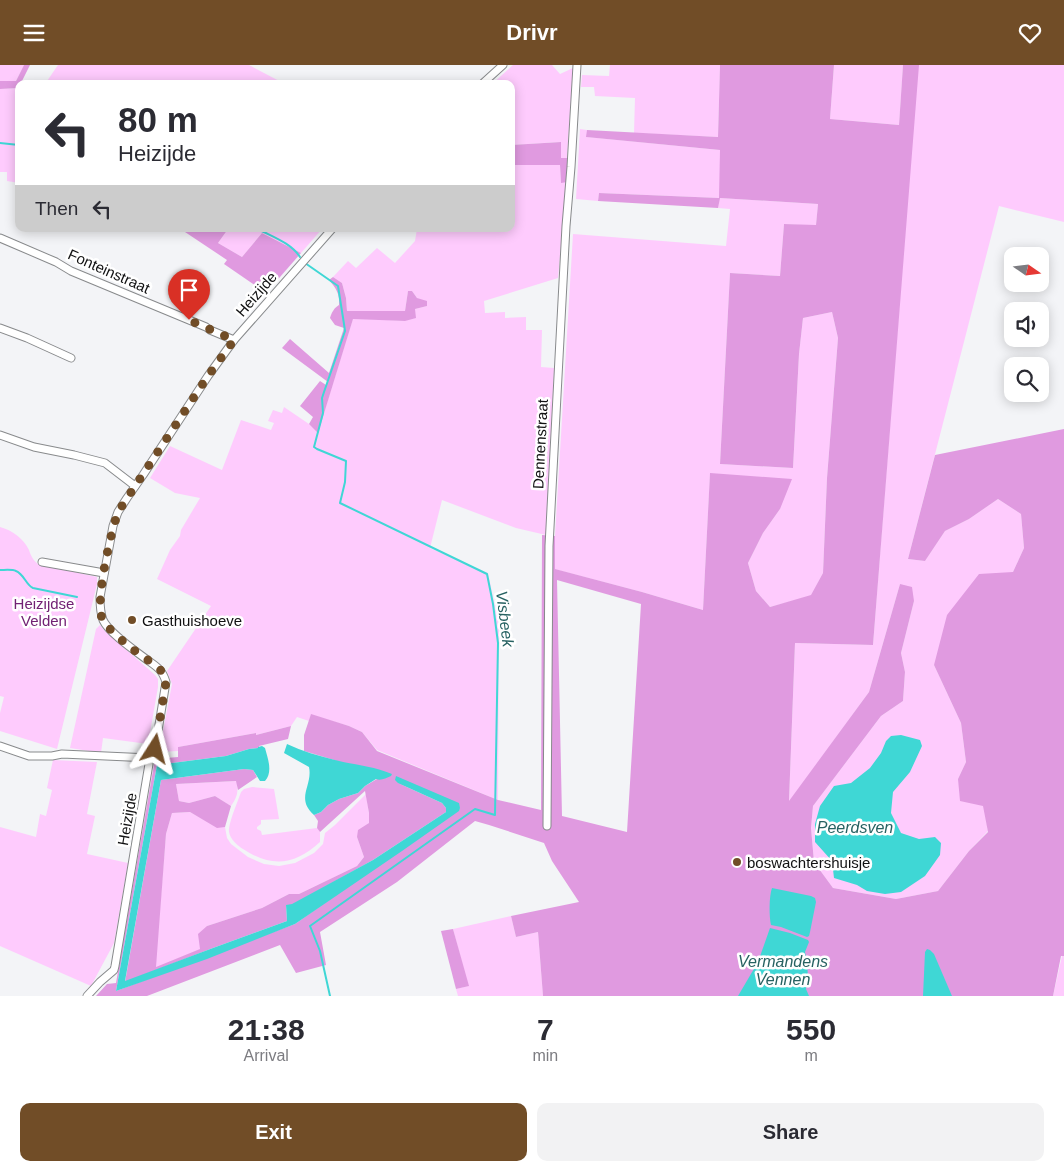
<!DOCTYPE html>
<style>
:root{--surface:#fff;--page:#f2f2f3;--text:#2b2b33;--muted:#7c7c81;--accent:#714d27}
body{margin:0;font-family:Arial,sans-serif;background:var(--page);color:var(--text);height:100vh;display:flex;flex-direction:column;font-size:19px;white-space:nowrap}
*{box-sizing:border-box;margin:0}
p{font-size:16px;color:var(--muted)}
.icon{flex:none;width:28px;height:28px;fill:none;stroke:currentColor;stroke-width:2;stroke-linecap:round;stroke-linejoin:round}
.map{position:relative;height:931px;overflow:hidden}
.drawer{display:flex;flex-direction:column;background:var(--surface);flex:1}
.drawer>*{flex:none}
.banner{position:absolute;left:15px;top:15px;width:500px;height:152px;border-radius:10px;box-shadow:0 2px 12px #0003;background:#fff;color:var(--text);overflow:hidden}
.needle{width:32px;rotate:104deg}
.tools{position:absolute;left:1004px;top:182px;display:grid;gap:10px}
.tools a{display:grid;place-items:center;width:45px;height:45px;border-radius:10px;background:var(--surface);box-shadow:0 2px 12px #0003;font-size:25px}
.pin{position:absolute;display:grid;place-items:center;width:42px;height:42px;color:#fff;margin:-51px -21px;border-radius:50% 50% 50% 0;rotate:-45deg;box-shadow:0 0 5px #0007}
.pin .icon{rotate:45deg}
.me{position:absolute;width:55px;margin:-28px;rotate:9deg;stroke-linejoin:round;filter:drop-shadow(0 0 4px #0008)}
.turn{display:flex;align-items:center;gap:18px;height:105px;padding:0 20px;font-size:22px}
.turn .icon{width:65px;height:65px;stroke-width:2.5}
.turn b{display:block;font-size:35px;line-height:42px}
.then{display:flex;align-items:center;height:48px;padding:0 20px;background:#0003;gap:10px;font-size:19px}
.eta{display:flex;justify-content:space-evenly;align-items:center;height:85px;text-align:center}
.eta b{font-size:30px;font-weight:800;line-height:35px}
.primary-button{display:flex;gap:10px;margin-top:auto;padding:10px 20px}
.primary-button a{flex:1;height:58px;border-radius:10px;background:var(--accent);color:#fff;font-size:20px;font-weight:800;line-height:58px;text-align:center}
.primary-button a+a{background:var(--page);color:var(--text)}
header{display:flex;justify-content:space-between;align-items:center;height:65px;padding:0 20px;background:var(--accent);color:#fff;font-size:22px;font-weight:800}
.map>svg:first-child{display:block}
</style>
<header><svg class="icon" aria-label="menu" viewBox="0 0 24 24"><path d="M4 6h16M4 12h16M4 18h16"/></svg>Drivr<svg class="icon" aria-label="heart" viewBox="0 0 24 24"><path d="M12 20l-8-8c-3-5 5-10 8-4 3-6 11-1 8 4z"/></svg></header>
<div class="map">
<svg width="1064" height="931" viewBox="0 0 1064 931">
<rect width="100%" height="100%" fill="#f3f4f7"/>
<g fill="#fecbfd">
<path d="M0 0H24L16 16H0Z"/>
<path d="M58 0H249L285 19H45Z"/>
<path d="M513 0H552L560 9 573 3 567 93H561L560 77 511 80V19H492Z"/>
<path d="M610 0H720L718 72 634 68 635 33 595 31 594 22H581L582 10 609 11Z"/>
<path d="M834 0H903L899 60 830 54Z"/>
<path d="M918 0H1064V157L999 141 908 494 925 496 945 466 969 454 998 434 1021 449 1024 483 1013 507 934 600 961 658 966 697 958 714 984 741 988 766 969 786 938 826 896 834 833 823 814 797 811 763 813 741 881 651 903 636 905 607 901 588 914 536 900 519 869 627 789 737 795 578 873 580Z"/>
<path d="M19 23V118L7 116V107H0V24Z"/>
<path d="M580 64 587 65V72L720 85V133L818 139 816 161 784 159 780 211 730 208 720 399 793 403 799 289 803 253 832 247 838 273 827 413 823 508 811 531 770 542 756 526 748 498 763 468 780 444 710 409 703 545 642 527 554 504 555 471 573 169 726 181 730 144 718 143 719 133 599 128 598 136 576 134Z"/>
<path d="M511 100H560L561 117H567L558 213 484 236 485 248 505 247V253L526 252V265H542L541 302 554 303 546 470 516 463 442 435 430 483 488 508 499 560 498 735 377 685 362 667 349 661 311 650 309 656 297 652 291 661 256 670V668L178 682V686L159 687 172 619 167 606 211 541 157 514 170 485 180 471 181 465 200 433 175 428 150 413 170 381 222 405 241 355 271 365 274 358 268 356 273 345 282 348 284 342 309 359 318 367 353 253 405 256 415 244 427 241 417 233 412 226H408L405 246H347L346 233 342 218 333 212 348 196 356 203 377 183 395 198 415 176 417 164H511Z"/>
<path d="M228 164H322L301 188 262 168 242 192 218 178Z"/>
<path d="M0 462C12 465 24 474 29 485 31 491 33 495 38 499L97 512V519L57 684 0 666V648L4 632 0 631Z"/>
<path d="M100 560 104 565 155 610 158 614V622L148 679 103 673 101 688 70 683 96 564Z"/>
<path d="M53 695 97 697 87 749 95 751 87 789 128 798 114 878 91 921 0 881V762L36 772 40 749 46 751 52 725 47 723Z"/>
<path d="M237 716C238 727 238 731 231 741L215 731 189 738 179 736 176 719Z"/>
<path d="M252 722 274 724 279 754 261 755V759L257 762V764L261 766 262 770 317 763 320 767V777C295 800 272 803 243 784 238 781 230 774 229 767 228 759 238 736 241 727L244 724Z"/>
<path d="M366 729 369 748V758L357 772 364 792 357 801 299 829H289L262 843 207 861 201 884 155 903 166 769 172 748 190 747 217 762H225L227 773 231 779 248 792 264 799 279 801 295 798 314 788 323 779 325 768 335 760Z"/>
<path d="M511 851 516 872 538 867 543 931H458L456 924 468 921 453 864Z"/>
<path d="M1062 891H1064V931H1053Z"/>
</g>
<g fill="#e09ae0" fill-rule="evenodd">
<path d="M24 0H30L22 16 43 19H19V23L0 24V16H16Z"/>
<path d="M720 0H834L830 54 899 60 903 0H919L873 580 795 578 789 736 869 627 900 519 912 522 914 536 901 588 905 607 903 636 881 651 813 741 811 763 814 797 833 823 896 834 938 826 969 786 988 767 983 741 960 736 958 714 966 697 961 658 934 600 947 550 979 509 1013 507 1024 483 1021 449 998 434 969 454 945 466 925 496 908 494 935 390 1064 364V891H1061L1053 931H543L538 867 516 872 511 851 579 837 552 796 544 778 489 760 475 756 397 817 320 867 326 900 296 908 280 880 147 931H96L107 919 116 918 155 694 178 692V682L256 668V670L291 661 288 674 259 681V683L249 684 226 691 157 700 116 926 295 859 460 743 398 718 442 738 446 743V747L373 795 292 840H286L287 856 213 883 125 917 161 715 244 704 253 705 257 712 238 725 236 716 176 719 179 736 189 738 215 731 231 741 225 762 217 763 190 747 172 748 166 769 156 902 200 884 198 869 207 861 262 843 289 829H299L357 801 364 792 357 772 358 765 369 758V748L365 726 320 767 317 763 318 756 314 750 321 747 328 740 339 734 358 728 365 721 377 714 334 695 304 686V670L311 649 349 661 362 667 377 686 498 735 541 745 542 470 555 471V504L642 527 703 545 710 408 792 414 780 444 763 468 748 498 756 526 770 542 811 530 823 508 827 413 838 273 832 247 803 253 799 289 793 403 720 399 730 208 780 211 784 159 816 160 818 139 720 133 718 143 598 136 599 128 719 133 720 85 586 72 587 65 718 72ZM557 515 641 539 627 767 562 751Z"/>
<path d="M561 77V93H567V117L561 118 560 100H511V80Z"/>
<path d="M183 164H228L218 178 242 192 262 168 301 188 266 228 224 199 227 195 182 165Z"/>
<path d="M333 212 342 218 346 233 347 246H405L408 226H412L417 233 427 236V241L415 244 416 253 405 256 353 254 318 368 309 359 313 352 300 341 320 316 326 320 328 317 282 283 290 274 329 308 344 263 335 260 330 253C332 247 334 243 339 240 340 229 336 223 329 215Z"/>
<path d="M453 864 469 921 456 924 441 866Z"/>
</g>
<g fill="#3fd7d5">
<path d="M901 670 920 675 922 681 910 707 893 727 891 748 901 768 919 774 935 772 941 778 940 790 925 811 901 827 885 829 867 826 857 820 834 813 832 796 815 777V759L820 741 834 721 851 718 870 703 881 688 886 676 891 671Z"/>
<path d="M287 679C302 686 319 691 335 695 354 700 373 701 392 709L391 711C386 713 381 716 376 714L365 721 358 728 339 734 328 740 321 747 314 750C295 733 313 721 309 702L284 688Z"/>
<path d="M262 681 265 683C268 694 273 707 265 716H260L253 705 244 704 161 715 125 916 213 883 287 856 286 840 292 839 373 795 446 747V743L442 738 398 718 395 715 396 711 459 738 460 743 459 746 402 786 295 859 207 894 116 926 157 700 226 691 249 684 258 683V682Z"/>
<path d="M772 823 811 831 815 833 816 837 810 867 809 871 807 872 781 862 771 860C769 851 769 831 772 823Z"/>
<path d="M770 863 790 868 808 875 809 877 805 887 807 896 808 913 806 924 809 931H738L758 897Z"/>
<path d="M927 884 930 885 934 889 952 931H923L925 887Z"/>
</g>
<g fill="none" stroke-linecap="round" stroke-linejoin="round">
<g stroke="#3fd7d5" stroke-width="2">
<path d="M0 78 19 80"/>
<path d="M258 164C273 172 291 178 300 192"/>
<path d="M305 198 338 221 344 259 345 266 324 327 322 333 323 348 314 382 317 384 346 396 345 417 340 438 487 509 493 539 498 578 495 750 475 744 310 861 320 886 330 931"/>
<path d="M0 505C5 505 12 504 16 506 24 509 26 520 33 523L77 532"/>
</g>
<defs>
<g id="minor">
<path d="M482 19 503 0"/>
<path d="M0 173 56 197 71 206 206 262 210 265 234 275"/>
<path d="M0 263 27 273 71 293"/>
<path d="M0 370 34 382 74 390 105 398 135 421"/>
<path d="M42 497 104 508"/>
<path d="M0 681 29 691H52L62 689 150 693"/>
<path d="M547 761 549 481 566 161 571 102 577 0"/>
<path d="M87 931 100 917 114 905 115 901 150 693 155 684 166 617C162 604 157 602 146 594 134 585 109 568 103 555 100 547 100 539 100 532L113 461 118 447 127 433 143 410 208 311 234 275 332 164"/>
</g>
</defs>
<use href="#minor" stroke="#888a8c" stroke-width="9"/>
<use href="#minor" stroke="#fff" stroke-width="7"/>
</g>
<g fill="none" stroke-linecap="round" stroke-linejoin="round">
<path stroke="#714d27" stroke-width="9" stroke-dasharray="0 16.2" d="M155 684 166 617C165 614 164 609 162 607 156 599 142 592 134 585 125 578 107 564 102 553 95 535 111 467 118 447L208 311 234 275 189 255"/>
</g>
<g fill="#714d27" stroke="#fff" stroke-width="2">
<circle cx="132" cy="555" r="5"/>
<circle cx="737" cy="797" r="5"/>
</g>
<g text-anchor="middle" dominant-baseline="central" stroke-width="5" stroke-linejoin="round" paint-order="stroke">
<g font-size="15" fill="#111112" stroke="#fff">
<text transform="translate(109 206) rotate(24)">Fonteinstraat</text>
<text transform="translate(256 229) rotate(-49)">Heizijde</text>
<text transform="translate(540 379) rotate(-87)">Dennenstraat</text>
<text transform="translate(127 754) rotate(-80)">Heizijde</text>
</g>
<g font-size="15" fill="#722174" stroke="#fff">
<text x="44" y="538">Heizijdse<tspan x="44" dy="17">Velden</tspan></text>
</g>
<g font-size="15" fill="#111112" stroke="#fff" text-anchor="start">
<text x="142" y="555">Gasthuishoeve</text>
<text x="747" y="797">boswachtershuisje</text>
</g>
<g font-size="16" font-style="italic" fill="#276262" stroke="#fff">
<text transform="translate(505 554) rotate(83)">Visbeek</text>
<text x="855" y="762">Peerdsven</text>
<text x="783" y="896">Vermandens<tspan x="783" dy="18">Vennen</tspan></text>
</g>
</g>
</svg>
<div class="tools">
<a><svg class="needle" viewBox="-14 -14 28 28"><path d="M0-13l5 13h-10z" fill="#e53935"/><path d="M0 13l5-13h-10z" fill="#7c7c81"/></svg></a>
<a><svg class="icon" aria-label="sound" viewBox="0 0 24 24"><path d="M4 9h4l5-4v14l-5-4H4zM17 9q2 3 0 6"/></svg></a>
<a><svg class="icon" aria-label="search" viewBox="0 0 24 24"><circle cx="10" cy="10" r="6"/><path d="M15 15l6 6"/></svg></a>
</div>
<div class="pin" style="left:189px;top:255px;background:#d93025"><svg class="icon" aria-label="arrive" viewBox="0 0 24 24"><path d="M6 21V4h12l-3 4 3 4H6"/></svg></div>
<svg class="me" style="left:155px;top:684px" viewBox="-20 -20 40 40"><path d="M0-17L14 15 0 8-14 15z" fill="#714d27" stroke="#fff" stroke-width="4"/></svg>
<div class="banner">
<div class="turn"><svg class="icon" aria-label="left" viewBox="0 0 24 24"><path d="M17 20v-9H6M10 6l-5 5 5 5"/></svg><div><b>80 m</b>Heizijde</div></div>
<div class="then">Then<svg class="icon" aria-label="left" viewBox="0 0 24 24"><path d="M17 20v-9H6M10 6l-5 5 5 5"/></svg></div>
</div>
</div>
<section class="drawer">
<div class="eta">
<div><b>21:38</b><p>Arrival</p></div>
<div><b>7</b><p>min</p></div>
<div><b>550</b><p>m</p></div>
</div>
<div class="primary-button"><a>Exit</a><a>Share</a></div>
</section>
